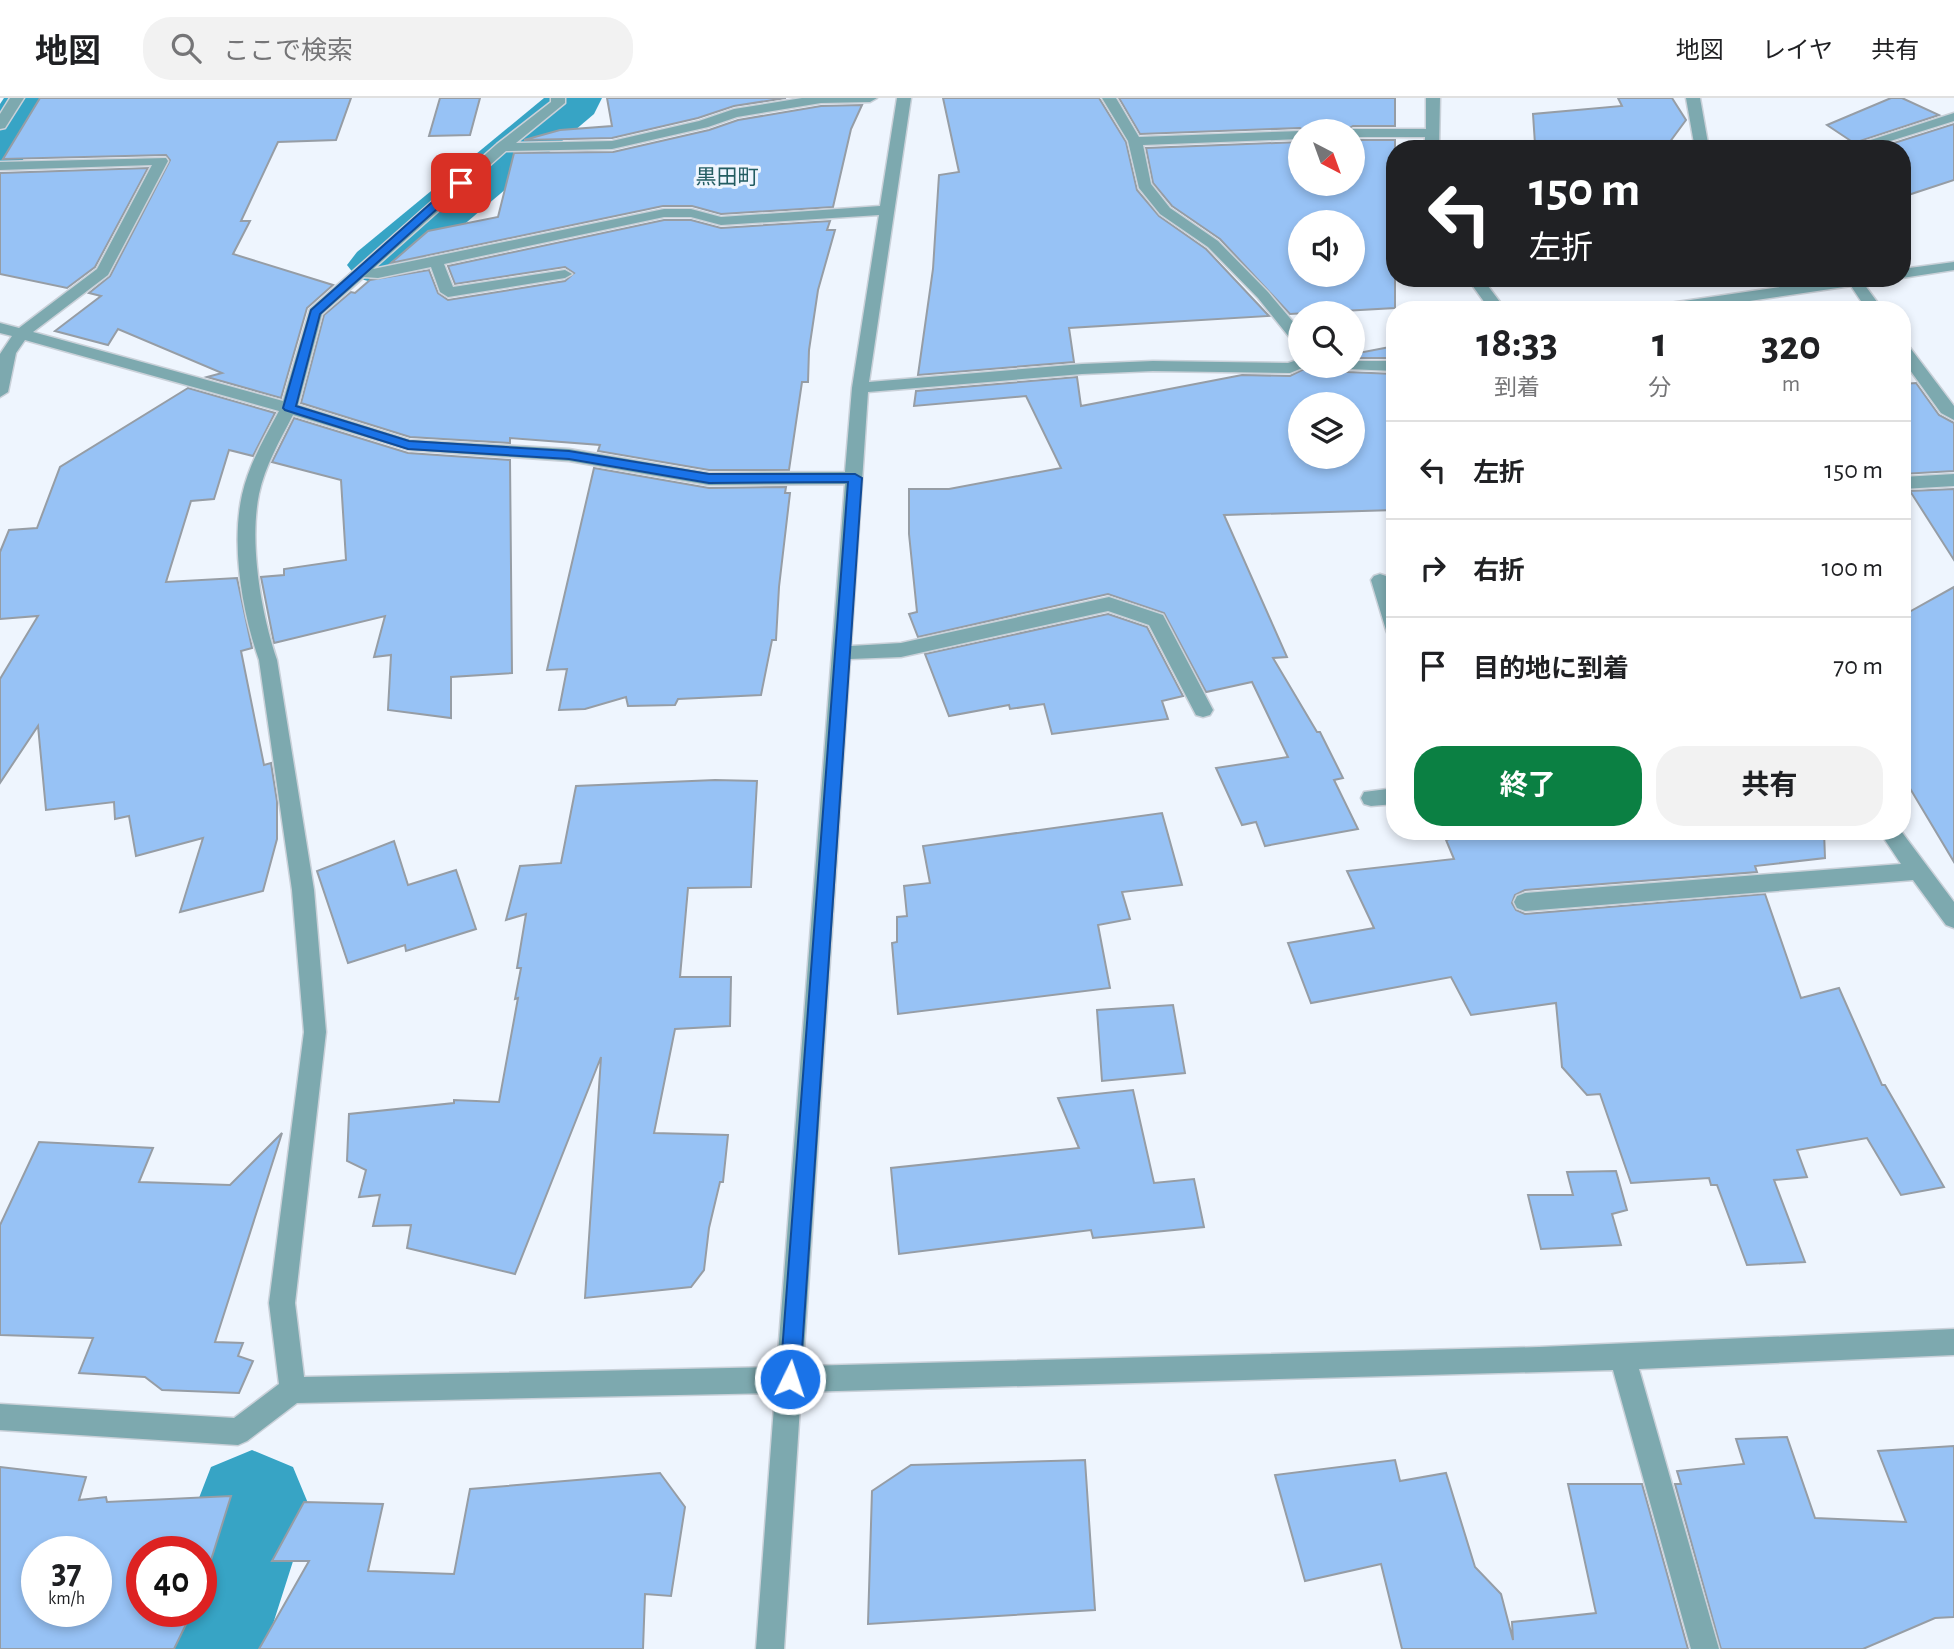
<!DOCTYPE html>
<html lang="ja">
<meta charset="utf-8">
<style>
:root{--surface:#fff;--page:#f2f2f2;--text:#202124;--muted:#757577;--line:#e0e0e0;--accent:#0b8043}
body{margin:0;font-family:"Alegreya Sans","Noto Sans JP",sans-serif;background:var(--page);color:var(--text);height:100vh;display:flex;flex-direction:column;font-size:26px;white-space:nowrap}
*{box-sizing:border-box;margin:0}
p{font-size:23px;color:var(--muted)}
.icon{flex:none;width:38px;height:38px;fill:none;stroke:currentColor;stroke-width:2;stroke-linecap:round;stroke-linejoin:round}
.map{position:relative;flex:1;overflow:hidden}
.drawer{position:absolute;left:1386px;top:203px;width:525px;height:539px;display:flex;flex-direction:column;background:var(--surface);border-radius:28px;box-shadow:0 4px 10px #0003}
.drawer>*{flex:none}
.guide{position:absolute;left:1386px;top:42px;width:525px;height:147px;border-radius:28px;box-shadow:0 4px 10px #0003;background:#202124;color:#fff;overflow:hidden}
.needle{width:46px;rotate:139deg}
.controls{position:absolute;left:1288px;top:21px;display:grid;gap:14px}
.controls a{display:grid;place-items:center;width:77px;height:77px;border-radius:50%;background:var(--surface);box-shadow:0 4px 10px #0003;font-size:35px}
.speed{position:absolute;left:21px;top:1438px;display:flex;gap:14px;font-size:35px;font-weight:700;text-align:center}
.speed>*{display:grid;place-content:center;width:91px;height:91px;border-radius:50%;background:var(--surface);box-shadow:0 4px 10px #0003;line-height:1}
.speed small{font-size:18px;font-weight:400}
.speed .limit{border:10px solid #d22;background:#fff;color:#111}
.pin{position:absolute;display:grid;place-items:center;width:60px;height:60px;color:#fff;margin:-30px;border-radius:14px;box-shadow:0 4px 10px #0006}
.me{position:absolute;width:77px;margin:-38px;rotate:4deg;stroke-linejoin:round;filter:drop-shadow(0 0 5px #0008)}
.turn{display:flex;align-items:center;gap:24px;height:147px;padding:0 28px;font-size:32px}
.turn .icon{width:91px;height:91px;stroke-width:2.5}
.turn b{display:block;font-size:49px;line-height:60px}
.eta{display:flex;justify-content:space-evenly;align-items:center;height:119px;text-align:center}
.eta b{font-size:42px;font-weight:700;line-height:49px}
.action{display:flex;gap:14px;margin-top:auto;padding:14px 28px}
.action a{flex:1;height:80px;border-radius:28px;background:var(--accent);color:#fff;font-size:28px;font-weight:700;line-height:80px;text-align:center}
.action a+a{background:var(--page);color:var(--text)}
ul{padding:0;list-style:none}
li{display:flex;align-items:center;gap:21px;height:98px;padding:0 28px;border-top:2px solid var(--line)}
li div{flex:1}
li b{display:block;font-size:26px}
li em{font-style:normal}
header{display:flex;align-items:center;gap:42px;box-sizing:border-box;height:98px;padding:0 35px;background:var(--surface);border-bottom:2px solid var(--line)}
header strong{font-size:33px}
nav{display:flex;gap:38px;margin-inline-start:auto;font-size:24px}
.search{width:490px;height:63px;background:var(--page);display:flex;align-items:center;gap:18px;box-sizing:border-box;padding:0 24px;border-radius:28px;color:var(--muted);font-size:26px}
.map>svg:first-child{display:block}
</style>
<header>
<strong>地図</strong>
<div class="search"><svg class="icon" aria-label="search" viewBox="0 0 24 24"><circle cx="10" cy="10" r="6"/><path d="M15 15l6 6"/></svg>ここで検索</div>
<nav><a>地図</a><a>レイヤ</a><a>共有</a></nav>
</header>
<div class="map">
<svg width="1954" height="1551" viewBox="0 0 1954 1551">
<rect width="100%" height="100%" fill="#eef5fe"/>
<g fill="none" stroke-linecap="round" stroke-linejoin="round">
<g fill="#37a4c5" fill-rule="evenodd">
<path d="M4 0H60L21 65 0 71V6Z"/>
<path d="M544 0H602L594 16 401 180 379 186 357 180 347 167 357 154Z"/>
<path d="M252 1352 293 1369 310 1410 265 1551H143L156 1514H201V1454H178L211 1369Z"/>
</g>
</g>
<g fill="#97c2f5" stroke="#969da5" stroke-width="2" fill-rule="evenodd">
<path d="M40 0H351L336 42 278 44 241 123H250L233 156 333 187 307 210 281 300 207 279 222 275 118 231 108 247 55 233 101 198 89 195 110 178 170 62 166 57 3 61Z"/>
<path d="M440 0H480L470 37 429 38Z"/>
<path d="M607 0H786L734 8 698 20 612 40 524 42 560 32 612 28Z"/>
<path d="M943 0H1099L1126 44 1137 92 1159 118 1206 151 1269 218 1069 230 1074 264 918 277 933 171 939 77 959 74Z"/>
<path d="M1119 0H1395V28H1353L1344 33H1304L1300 30 1140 36Z"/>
<path d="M1618 0H1672L1686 22 1669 45 1535 46 1533 16 1622 8Z"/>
<path d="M1891 0H1902L1939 17 1854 45 1827 27Z"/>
<path d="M862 7 851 31 833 109 721 116 692 108H663L391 165 428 133 498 119 514 55 613 54 709 32 738 22 821 8Z"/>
<path d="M1954 26V82L1902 99V51H1875Z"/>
<path d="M1353 42H1395V210L1290 216 1220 141 1172 108 1153 85 1146 50 1300 44V86H1353ZM1300 124H1353V177H1300Z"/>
<path d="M148 70 95 169 67 190 0 176V75Z"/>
<path d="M664 122H691L721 130 830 123 827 132H835L818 192 809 252 808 284H802L789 372H709L598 353 600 347 510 340V345L410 339 301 305 324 217 351 194 355 195 370 182 429 172 438 195 448 202 565 183 574 175 565 169 455 186 448 168Z"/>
<path d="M1395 248V260H1353V256Z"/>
<path d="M1310 268H1342L1347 274 1395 276V412L1224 417 1287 559 1273 560 1317 634H1320L1343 680 1334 682 1358 731 1265 748 1256 724 1242 727 1216 670 1288 659 1252 584 1206 594 1164 515 1108 496 918 539 909 516 917 514 909 436V391H949L1061 370 1026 298 914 308 916 293 1077 279 1081 308 1242 277 1290 278ZM1300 306H1353V359H1300Z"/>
<path d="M1916 285 1939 317 1954 325V373L1902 376V286Z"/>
<path d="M188 290 275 315 253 358 229 352 214 401 191 403 166 484 237 480 252 550 241 553 264 667 271 665 277 703V741L263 793 180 814 203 740 136 758 129 718 115 721 114 704 46 712 38 628 0 685V581L38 518 0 521V454L9 432 37 430 60 369Z"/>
<path d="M294 320 408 355 510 362 512 575 451 579V620L388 612 391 557 374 559 385 518 274 545 261 479 284 477V471L346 462 341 382 272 364Z"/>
<path d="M594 370 709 390 786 389 785 395H790L779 489 776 542H772L761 597 678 601 675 607 628 608 626 599 585 611 559 612 567 571 547 572Z"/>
<path d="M1954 391V462L1910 393Z"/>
<path d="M1954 489V764L1902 677V518Z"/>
<path d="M1108 516 1147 529 1183 598 1162 603 1168 621 1052 636 1044 606 1010 611 1009 607 949 618 925 556Z"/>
<path d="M715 682 757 683 751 789 688 790 680 879H731L730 928 675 931 654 1035 728 1037 723 1084H720L709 1130 704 1172 691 1189 585 1200 601 959 515 1176 407 1150 411 1127 373 1128 380 1097 359 1099 366 1072 347 1063 349 1016 454 1005V1002L499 1004 518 900 515 901 521 870H517L526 816 506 822 520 768 561 765 576 688Z"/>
<path d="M1162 715 1182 787 1122 794 1130 821 1098 827 1110 890 898 916 892 845 897 844V819L907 818 904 788 930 785 923 748Z"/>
<path d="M1483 733H1824L1825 760 1755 768 1757 774 1525 792 1515 797 1512 805 1516 812 1525 816 1765 796 1801 900 1839 890 1882 987H1885L1944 1089 1901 1097 1867 1040 1797 1052 1807 1079 1774 1082 1805 1164 1747 1167 1717 1087H1711L1709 1080 1631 1085 1600 996 1587 997 1562 969 1556 905 1471 917 1451 879 1311 905 1288 845 1374 830 1347 773 1454 761 1446 742Z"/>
<path d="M394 743 408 787 456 772 476 831 406 853 405 847 348 865 317 773Z"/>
<path d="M1173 907 1185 975 1102 983 1097 912Z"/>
<path d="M1133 992 1154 1085 1194 1081 1204 1129 1093 1140 1091 1132 899 1156 891 1070 1079 1050 1058 1000Z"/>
<path d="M282 1035 215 1244 243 1245 238 1258 253 1263 239 1295 162 1292 145 1279 79 1275 93 1240 0 1237V1127L39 1044 153 1050 139 1084 230 1087Z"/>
<path d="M1616 1073 1627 1112 1612 1116 1621 1147 1541 1151 1528 1097H1573L1567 1074Z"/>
<path d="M1787 1339 1815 1420 1906 1424 1878 1353 1954 1348V1519L1935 1520 1863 1551H1721L1675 1386H1681L1677 1373 1744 1366 1736 1341Z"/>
<path d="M1085 1362 1095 1512 868 1526 872 1393 911 1367Z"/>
<path d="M1395 1362 1400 1383 1446 1375 1475 1469 1501 1496 1513 1542 1512 1524 1596 1515 1568 1386H1642L1688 1551H1402L1381 1466 1305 1483 1275 1377Z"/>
<path d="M0 1369 86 1379 79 1402 106 1399 107 1404 231 1398 201 1494V1454H142V1514H192L174 1551H0ZM37 1454H96V1514H37Z"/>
<path d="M660 1375 685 1409 671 1498 645 1496 643 1551H259L309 1463H272L304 1404 383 1406 368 1473 454 1476 470 1391Z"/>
</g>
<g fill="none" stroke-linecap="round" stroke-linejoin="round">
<defs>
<g id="minor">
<path d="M10 0H24L5 30 0 31V16Z"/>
<path d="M551 0H565V5L516 45 612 43 699 23 734 11 802 0H877L870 4 821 5 737 19 708 29 612 51 506 53 373 171 664 111H691L721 119 880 108 897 0H911L869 284 1082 266 1153 263 1288 265 1300 261V268H1307L1290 275 1153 273 1082 276 868 294 851 548 901 545 1109 499 1163 517 1213 612 1210 617 1203 619 1196 617 1149 527 1108 513 901 559 850 561 803 1268 1539 1249 1954 1231V1257L1639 1271 1719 1551H1691L1613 1272 801 1294 784 1551H756L775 1295 297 1305 247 1343 238 1347 0 1332V1306L234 1320 279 1286 269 1205 304 934 292 792 259 562C242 514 231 447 242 397 249 366 265 339 279 313L25 242 16 255 8 294 0 299V256L12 238 0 235V225L19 230 97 171 152 67 0 72V64L166 60 168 63 108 177 33 234 283 303 310 211 497 46 551 4ZM879 117 852 290 845 374 709 375 569 351 410 342 298 307 322 216 364 179 378 180 431 169 440 194 448 199 565 180 572 176 565 172 453 189 444 166 664 119H691L721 127ZM293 317 409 352 569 363 709 387 845 386 777 1269 304 1279 295 1205 326 934 314 792 277 562C261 514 249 446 259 396 265 368 280 342 293 317Z"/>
<path d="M1102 0H1116L1139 39 1300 33H1301L1300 41 1143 47 1151 86 1170 110 1218 143 1268 194 1300 232V247L1294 245 1258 200 1208 149 1160 116 1139 90 1128 43Z"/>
<path d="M1426 0H1440L1439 51H1425V39H1353V33H1347L1353 31H1426Z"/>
<path d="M1686 0H1700L1709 51H1695Z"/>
<path d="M1954 15V23L1865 51H1843Z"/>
<path d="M1954 164V172L1902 180H1901L1902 171Z"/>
<path d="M1467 180H1482L1506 212H1490Z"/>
<path d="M1841 180H1880L1878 183 1864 186 1883 212H1867L1851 188 1689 212H1648L1656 207Z"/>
<path d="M1902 245 1908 247 1954 308V322L1941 315 1902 261Z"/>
<path d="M1353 263H1395V273L1347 271 1345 268H1353Z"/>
<path d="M1954 376V388L1902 391V379Z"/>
<path d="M1380 476 1386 478C1397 497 1395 517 1395 539L1388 537 1386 532 1371 482 1374 478Z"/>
<path d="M1395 690V706L1371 708 1364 706 1361 700 1364 694Z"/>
<path d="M1879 733H1901L1954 804V830L1946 827 1913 782 1525 813 1517 810 1514 804 1517 798 1525 795 1901 766Z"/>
</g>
</defs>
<use href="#minor" stroke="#cad1d9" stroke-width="3"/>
<use href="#minor" fill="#7da9af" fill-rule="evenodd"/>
</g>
<path fill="#1a73e8" stroke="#114b97" stroke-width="2" d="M457 82 466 85 320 216 296 308 409 343 569 353 709 376H855L862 380 800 1281 797 1288 790 1291 783 1288 780 1281 848 384 709 385 569 361 408 351 285 312 283 310 311 212Z"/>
<g text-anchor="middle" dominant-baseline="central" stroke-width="6" stroke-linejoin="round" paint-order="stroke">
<g font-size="21" fill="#235d62" stroke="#eef5fe">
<text x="727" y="79">黒田町</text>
</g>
</g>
</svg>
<div class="controls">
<a><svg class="needle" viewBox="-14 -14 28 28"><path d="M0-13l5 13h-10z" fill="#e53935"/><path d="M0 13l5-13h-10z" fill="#757577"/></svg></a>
<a><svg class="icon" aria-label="sound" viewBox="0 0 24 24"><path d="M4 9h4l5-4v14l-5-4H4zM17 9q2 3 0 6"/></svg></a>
<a><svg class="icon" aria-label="search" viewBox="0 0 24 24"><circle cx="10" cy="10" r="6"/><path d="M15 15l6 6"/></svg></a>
<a><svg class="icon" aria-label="layers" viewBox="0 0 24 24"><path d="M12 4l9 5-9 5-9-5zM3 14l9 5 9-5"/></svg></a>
</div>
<div class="speed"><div>37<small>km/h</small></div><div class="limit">40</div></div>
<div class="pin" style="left:461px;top:85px;background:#d93025"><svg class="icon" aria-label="arrive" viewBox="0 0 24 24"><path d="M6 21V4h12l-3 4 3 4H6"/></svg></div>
<svg class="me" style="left:790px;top:1281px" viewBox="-20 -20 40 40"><circle r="17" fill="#1a73e8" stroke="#fff" stroke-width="3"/><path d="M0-11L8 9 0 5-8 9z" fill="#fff"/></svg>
<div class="guide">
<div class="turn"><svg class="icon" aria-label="left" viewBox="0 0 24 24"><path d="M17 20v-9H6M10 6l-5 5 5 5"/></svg><div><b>150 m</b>左折</div></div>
</div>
<section class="drawer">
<div class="eta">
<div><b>18:33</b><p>到着</p></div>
<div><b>1</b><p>分</p></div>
<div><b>320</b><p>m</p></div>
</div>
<ul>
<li><svg class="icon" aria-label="left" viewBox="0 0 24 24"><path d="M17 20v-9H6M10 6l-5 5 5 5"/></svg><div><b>左折</b></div><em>150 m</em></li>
<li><svg class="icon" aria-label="right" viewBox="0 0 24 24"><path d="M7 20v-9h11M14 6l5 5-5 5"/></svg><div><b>右折</b></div><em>100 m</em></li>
<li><svg class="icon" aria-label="arrive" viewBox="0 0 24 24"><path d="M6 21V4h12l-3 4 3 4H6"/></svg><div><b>目的地に到着</b></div><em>70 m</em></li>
</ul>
<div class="action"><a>終了</a><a>共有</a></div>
</section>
</div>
